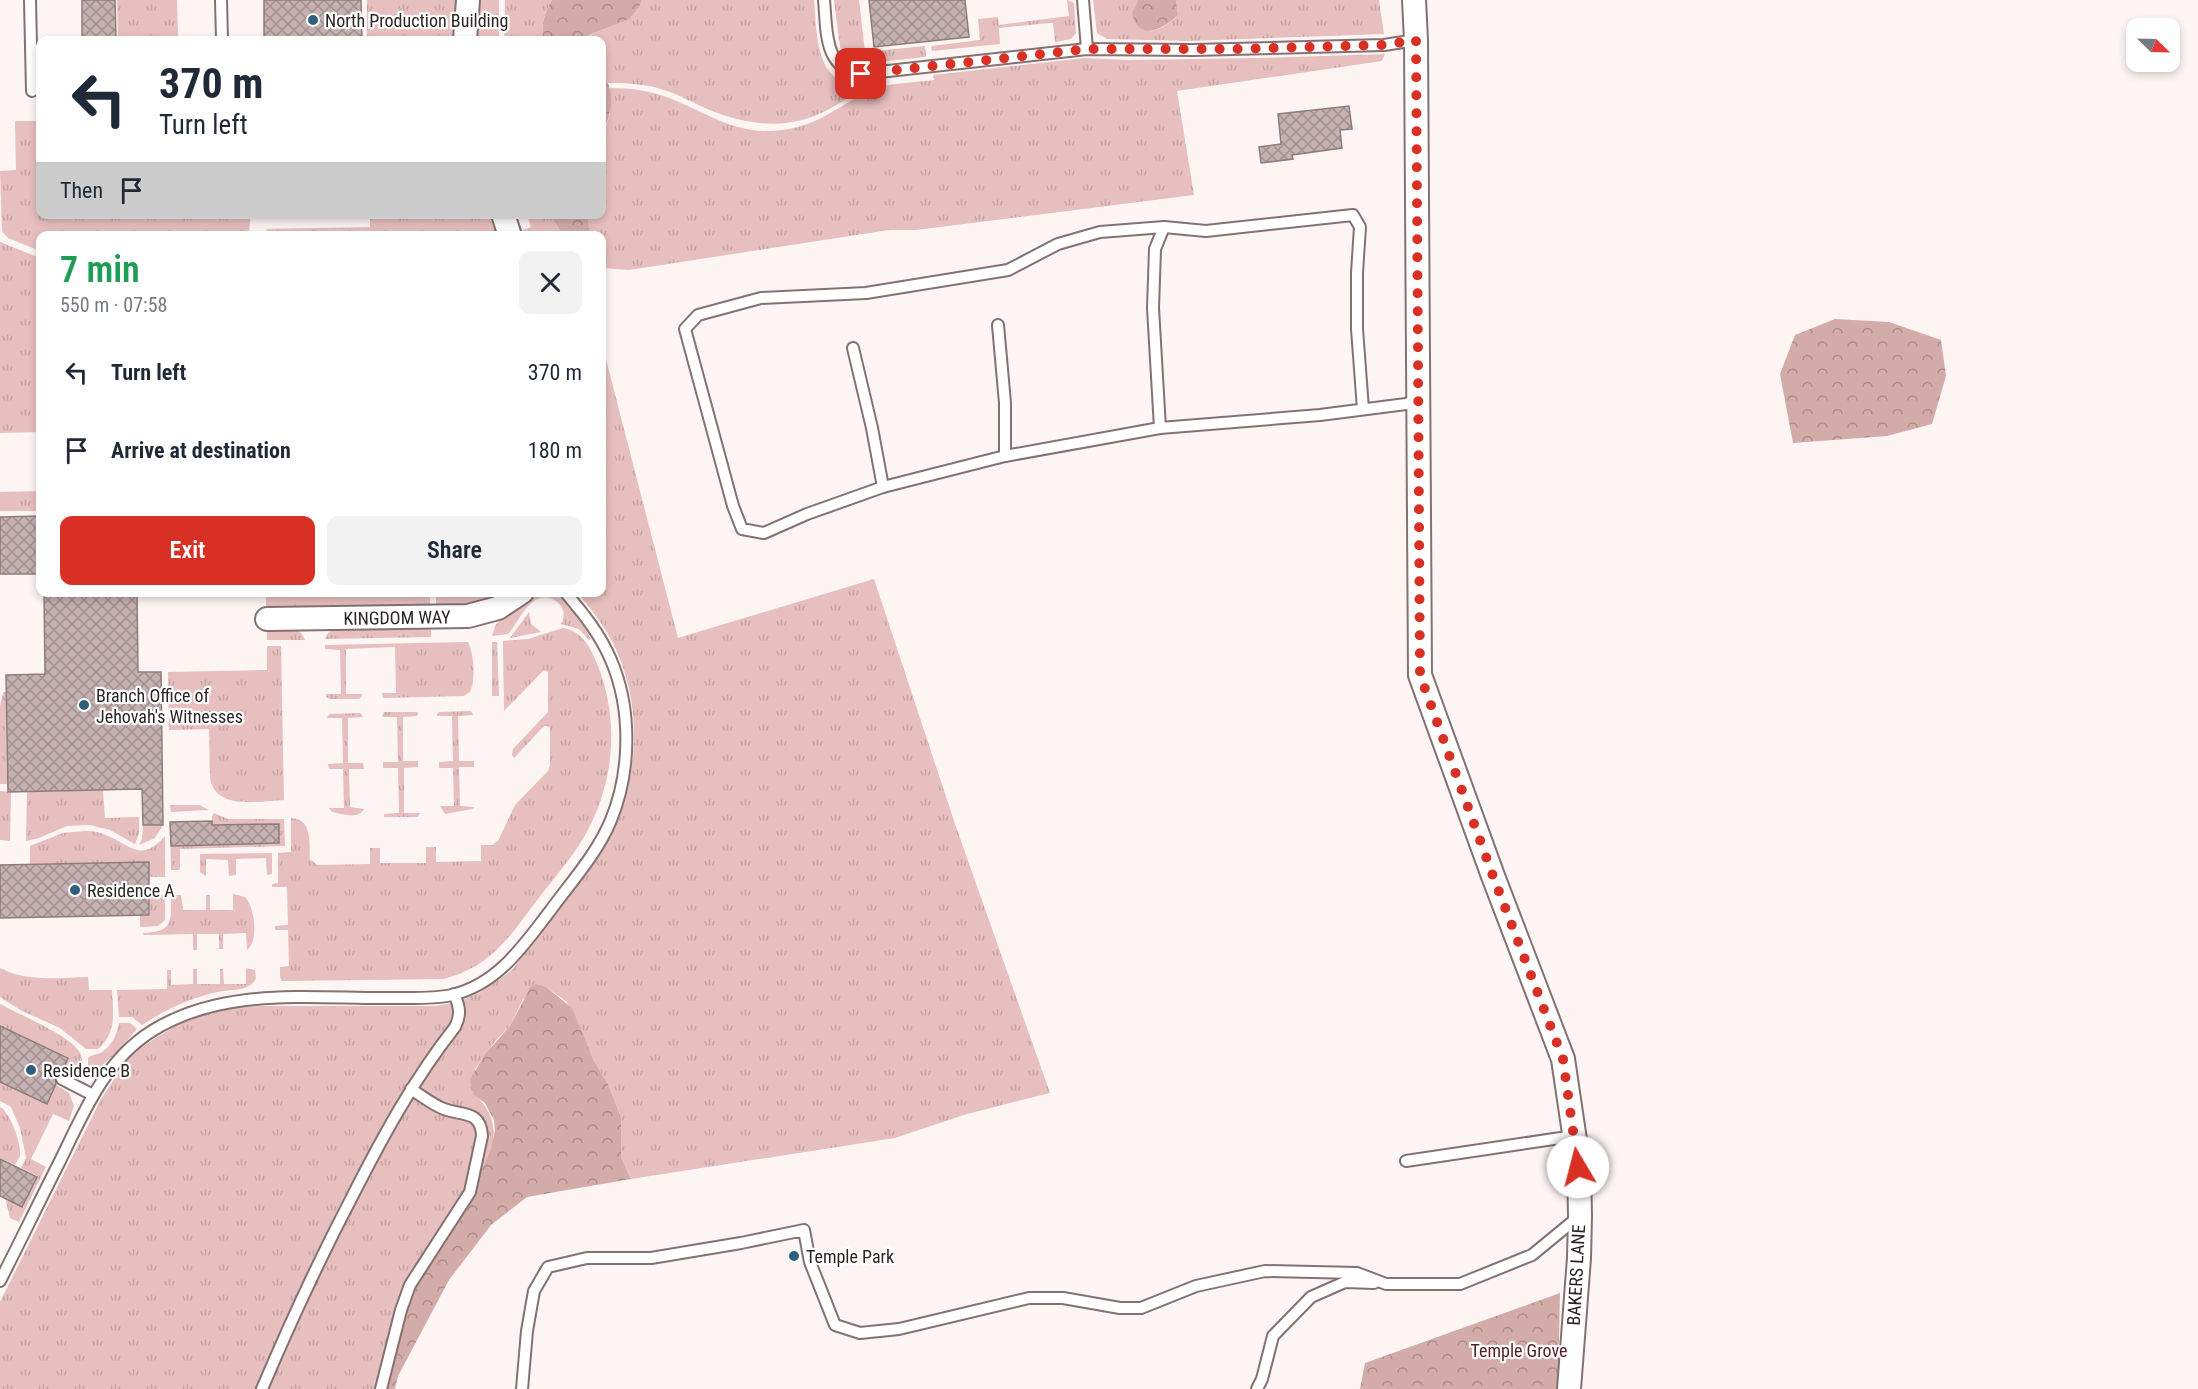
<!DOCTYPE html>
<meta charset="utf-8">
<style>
:root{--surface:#fff;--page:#f2f2f3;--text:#1f2937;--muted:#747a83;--accent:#d93025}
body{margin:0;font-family:"Roboto Condensed",sans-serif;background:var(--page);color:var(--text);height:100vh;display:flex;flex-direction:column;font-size:22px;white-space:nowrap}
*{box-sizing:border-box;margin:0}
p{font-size:20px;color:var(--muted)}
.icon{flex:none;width:33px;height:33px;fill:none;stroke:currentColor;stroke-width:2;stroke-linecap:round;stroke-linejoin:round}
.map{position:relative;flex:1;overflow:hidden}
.panel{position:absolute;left:36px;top:231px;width:570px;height:366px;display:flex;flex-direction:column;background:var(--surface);border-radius:12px;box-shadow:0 3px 9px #0003}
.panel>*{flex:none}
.top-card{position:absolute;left:36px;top:36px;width:570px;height:183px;border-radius:12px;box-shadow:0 3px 9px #0003;background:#fff;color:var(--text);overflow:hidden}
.needle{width:39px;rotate:113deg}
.tools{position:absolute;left:2126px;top:18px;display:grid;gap:12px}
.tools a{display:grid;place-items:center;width:54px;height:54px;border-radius:12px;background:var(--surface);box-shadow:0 3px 9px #0003;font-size:30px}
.pin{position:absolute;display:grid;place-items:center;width:51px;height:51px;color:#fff;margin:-26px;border-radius:12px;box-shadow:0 3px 9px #0006}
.me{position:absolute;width:66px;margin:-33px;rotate:352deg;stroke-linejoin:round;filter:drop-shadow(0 0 4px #0008)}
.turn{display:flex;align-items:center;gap:21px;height:126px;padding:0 24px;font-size:27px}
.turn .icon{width:78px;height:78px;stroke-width:2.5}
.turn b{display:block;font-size:42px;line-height:51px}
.then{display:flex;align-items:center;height:57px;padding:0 24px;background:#0003;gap:12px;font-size:22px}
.round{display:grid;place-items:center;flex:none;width:63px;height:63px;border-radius:12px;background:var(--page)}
.head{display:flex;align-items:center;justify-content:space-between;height:102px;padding:0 24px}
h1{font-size:36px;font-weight:600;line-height:45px;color:#1e9e55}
.button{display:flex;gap:12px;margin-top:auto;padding:12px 24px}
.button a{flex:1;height:69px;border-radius:12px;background:var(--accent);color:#fff;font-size:24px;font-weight:600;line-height:69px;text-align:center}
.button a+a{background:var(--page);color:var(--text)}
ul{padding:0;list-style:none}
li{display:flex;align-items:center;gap:18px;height:78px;padding:0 24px}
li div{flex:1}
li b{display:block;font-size:22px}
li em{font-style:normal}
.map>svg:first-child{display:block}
</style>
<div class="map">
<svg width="2198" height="1389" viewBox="0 0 2198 1389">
<defs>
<pattern id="grass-tufts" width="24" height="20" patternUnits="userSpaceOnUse" patternTransform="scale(1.5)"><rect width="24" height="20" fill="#e6bfbe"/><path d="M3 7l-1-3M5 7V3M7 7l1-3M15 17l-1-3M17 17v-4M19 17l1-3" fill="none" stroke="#c5a4a3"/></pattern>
<pattern id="forest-crowns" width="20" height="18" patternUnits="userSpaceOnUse" patternTransform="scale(1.5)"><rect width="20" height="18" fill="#d3acaa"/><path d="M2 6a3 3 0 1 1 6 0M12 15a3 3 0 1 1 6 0" fill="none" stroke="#ab8c8a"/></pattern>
<pattern id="building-cross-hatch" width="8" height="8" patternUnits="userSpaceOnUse" patternTransform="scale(1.5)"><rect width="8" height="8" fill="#c5b1b1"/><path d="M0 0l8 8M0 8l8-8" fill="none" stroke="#a09090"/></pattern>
</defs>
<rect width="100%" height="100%" fill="#fdf4f4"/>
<g fill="url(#grass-tufts)">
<path d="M117 0H177L178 40H118Z"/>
<path d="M367 0H456L453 40H367Z"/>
<path d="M479 0H499V40H476Z"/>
<path d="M505 0H552C544 13 541 25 543 40H504Z"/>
<path d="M642 0H814C817 33 815 91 865 83L866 86C848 98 829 111 809 118 776 129 741 123 710 110 695 104 682 96 667 91 649 84 628 83 608 83L602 74V40H583C601 26 632 25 642 0Z"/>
<path d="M834 0H859L865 52 925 46 926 57 860 64 848 59 840 47Z"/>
<path d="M1067 0 1074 3 1076 33 1071 39 1055 42 1053 23H1049L999 28 1000 44 932 51 931 46 980 40 978 19 998 17 999 25 1069 16Z"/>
<path d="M1093 0H1138L1132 13C1137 18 1141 25 1146 29 1155 35 1172 22 1178 15L1176 0H1379L1384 34 1188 41 1107 39 1097 33Z"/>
<path d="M1385 54 1382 61 1177 91 1194 195 916 230H889L629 270 602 268V236L591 235 587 215 602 214 603 136 610 114V88C631 88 652 91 672 99 703 112 732 131 766 131 814 131 832 109 871 90 883 84 918 82 934 80L933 75 1084 58 1128 60 1259 58Z"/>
<path d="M15 121H40V214L251 215 249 231 245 236H40V251L8 238 2 231 0 171 16 170Z"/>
<path d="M490 214 496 231 486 235H267V229L370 227V215Z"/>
<path d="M527 215H550L563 235H521L520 231 531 227Z"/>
<path d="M0 242 40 258V432L0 433Z"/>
<path d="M602 344 678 638 874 579 955 824 1050 1093 967 1114 895 1138 631 1179 621 1157V1117L608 1084 593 1059 567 1002 546 987 523 999 510 1026 496 1040 475 1069 474 1094C506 1122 493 1154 475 1186L484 1127 417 1090 463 1024 464 1015 462 1000 479 993 511 971 598 857C639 793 647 710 612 641 603 624 590 608 578 593L602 592Z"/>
<path d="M40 491V511H0V492Z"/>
<path d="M547 592C566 595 582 623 591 639L589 640 579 629 561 624C564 618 565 612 561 606 558 602 554 599 549 598 528 594 519 623 508 634L492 636 495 626 503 617 537 594Z"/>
<path d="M266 593H430V606L266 608Z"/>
<path d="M436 593H503L480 602 436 606Z"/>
<path d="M529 612 531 624 541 632 510 638Z"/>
<path d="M431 627V637L325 639 328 633 334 629Z"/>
<path d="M563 628C583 631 591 649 598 666 620 722 614 785 584 837 571 859 553 879 538 899 510 936 491 967 443 979L282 981 280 977V967L289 966 288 930H275V926L288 925 287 887H272V884L278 883V853L291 852V818C313 819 309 843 310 859L317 865 370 864V848H380V863H426V847H436V862L481 861V845H492L498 841 515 805 548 771 550 765V728L547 726H544L514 758 512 755 513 749 548 712V672L544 670 504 711 503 641 528 639Z"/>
<path d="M296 630 301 633 305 640H267V631Z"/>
<path d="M468 642C474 654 476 680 470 692L464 696 383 698 382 693H396L395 647 346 649V694H362V696L359 699H330L326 697V694H341L340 650 325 649V645Z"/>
<path d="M492 642H497L499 696H492Z"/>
<path d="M267 646H281L284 800C260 801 214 811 210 777 209 761 210 745 209 729L169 730 168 672 267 670Z"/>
<path d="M3 692H6L7 784H0V706Z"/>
<path d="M471 711 473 715 458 716 459 761H474V767H459L460 806 475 807 472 809 445 814 440 806H454L453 768H439V762L453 761 452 716H437V714L439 712Z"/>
<path d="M384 712H416L418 713 417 716 403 717V761H418V767L404 768V813H420L418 817H384V814L399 813 398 768H383V762H398L397 717H382Z"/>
<path d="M360 713 363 717 348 718V763H363L364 769H349L350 807 364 809C358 820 343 814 332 812L329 808H344L343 769H329L328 764 343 763 342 718H327L329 714Z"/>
<path d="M103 790 105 818 139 817V834L135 844 110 830 90 825 67 826 39 838 26 841 27 792Z"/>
<path d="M0 791 11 792 10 841 0 840Z"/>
<path d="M170 805H199L209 810 171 812Z"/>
<path d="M214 813 228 819H284L285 846 180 849V868L179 870H171L170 821 171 846 279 843 278 824 212 825V817Z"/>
<path d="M163 825 155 838 139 845 142 839 143 826Z"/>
<path d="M84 831C93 831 100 832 108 836 132 846 141 863 165 836V877H150L149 862 30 864V846L63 833Z"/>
<path d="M272 853V874L267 875 266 858 236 859V875L229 876 228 860 206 859V876L200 872V854Z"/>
<path d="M233 894 245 897C255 907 259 941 247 950L246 933 223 934V949H219V934H197V950H193V934L144 935 143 933C174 932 171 921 171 895H181L183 910H206V895H210V910H233Z"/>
<path d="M150 895H165V920L158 926 140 927V916H150Z"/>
<path d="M0 968C27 982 58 978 88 977L89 990H112C113 1012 117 1033 98 1049H86L60 1028 22 1011 0 997Z"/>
<path d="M246 968 255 970 256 978C250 991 236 989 223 991 194 996 166 1009 142 1025L132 1017H119L117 990 167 989V970H171V985L193 984V969H197V984H220V969H223L224 984H246Z"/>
<path d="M453 1003 455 1014 450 1025C430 1055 408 1085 389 1117 337 1202 295 1297 256 1389H0V1302L101 1099 119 1072 120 1065 138 1049 177 1025 213 1012 240 1007 263 1006H435Z"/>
<path d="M0 1004C18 1014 72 1036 80 1053 83 1059 82 1069 82 1076L71 1077 61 1074 68 1057 0 1026Z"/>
<path d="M119 1023H130L137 1029C123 1045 108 1064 88 1075V1058C93 1054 96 1055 102 1052 112 1046 117 1034 119 1023Z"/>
<path d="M0 1082 47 1104 56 1085 69 1093 74 1106 69 1121 53 1114 31 1159 46 1167 19 1222 10 1218 6 1201 7 1200 23 1207 37 1176 21 1168 26 1158 20 1128 11 1107 0 1101Z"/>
<path d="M413 1095 475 1122 479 1138 468 1189 426 1249 405 1286 390 1329 377 1389H267C311 1289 359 1191 413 1095Z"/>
<path d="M0 1107C10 1112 22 1145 20 1156 19 1157 16 1164 15 1165L0 1158Z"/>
</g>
<g fill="url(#forest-crowns)">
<path d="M552 0H642L639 7 629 19 589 35 583 40H543C541 25 544 13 552 0Z"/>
<path d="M1138 0H1176L1178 15C1163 30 1138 42 1132 13Z"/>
<path d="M602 74C612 84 613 103 609 115 608 122 604 127 603 134 602 144 604 153 602 163Z"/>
<path d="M550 215H587L591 235H563Z"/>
<path d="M1835 319 1889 322 1941 340 1946 376 1932 424 1887 436 1793 443 1780 374 1795 335Z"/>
<path d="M536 984 546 987 572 1008 593 1059 608 1084 621 1117V1157L631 1179 527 1197 491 1225 449 1280 398 1376 395 1389H384L397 1337 413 1288 475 1186 491 1149 495 1130 494 1120 485 1103 474 1095 470 1079 486 1053 510 1026 530 988Z"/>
<path d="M1560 1293 1558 1389H1360L1365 1363Z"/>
</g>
<g fill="url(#building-cross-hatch)" stroke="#8f7d7c" stroke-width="1.5">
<path d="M82 0H115L116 40H82Z"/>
<path d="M264 0H361L362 40H264Z"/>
<path d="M869 0H965L969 37 874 47Z"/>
<path d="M1349 106 1352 129 1340 130 1342 148 1292 155 1293 159 1261 163 1259 147 1281 144 1278 114Z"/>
<path d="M40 516V574H0V517Z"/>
<path d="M44 592H137L138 672H161L163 825H143L142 789 8 792 6 675 45 674Z"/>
<path d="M212 821V825L279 824V843L171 846 170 822Z"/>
<path d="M149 862V915L0 918V865Z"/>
<path d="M0 1026 68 1058 62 1072 55 1076 56 1084 47 1104 0 1082Z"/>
<path d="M0 1159 37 1177 22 1207 0 1196Z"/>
</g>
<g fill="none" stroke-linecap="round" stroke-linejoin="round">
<defs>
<g id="lane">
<path d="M30 0 32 91"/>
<path d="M221 0 222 40"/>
<path d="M824 0C827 30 823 68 861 74L1087 49 1193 50 1384 45 1416 40"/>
<path d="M1083 0 1087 49"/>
<path d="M1164 227 1155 249 1153 308 1160 428 1320 415 1406 404 1418 400"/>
<path d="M998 325 1005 403V456"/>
<path d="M853 348 872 428 883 487"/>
<path d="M1160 428 1005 456 883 487 807 514 764 533 742 529 733 506 685 329 698 315 761 298 866 293 1008 270 1058 244 1100 232 1164 227 1206 231 1353 215 1360 227 1357 273V329L1363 409"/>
<path d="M62 1079 93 1095"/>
<path d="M1406 1161 1574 1136"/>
<path d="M0 1281C20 1242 39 1202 59 1163 83 1114 104 1061 152 1031 224 986 312 999 392 998 412 998 433 999 452 995 498 984 523 946 550 911 571 882 597 854 611 820 631 771 632 709 611 660 600 634 583 613 565 592"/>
<path d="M262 1389C290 1323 320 1258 353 1195 383 1136 414 1079 455 1027 461 1015 460 1007 454 994"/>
<path d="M381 1389 401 1310 410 1285 470 1192 482 1136C481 1110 462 1116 444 1109 433 1105 422 1096 411 1089"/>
<path d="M522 1389 527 1331 534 1291 548 1267 587 1258H651L741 1243 804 1230 810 1262 835 1325 860 1333 899 1329 1029 1298H1063L1120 1308H1141L1196 1286 1265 1271 1357 1273 1386 1284H1460L1532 1255 1577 1218"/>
<path d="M1257 1389 1262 1379 1273 1336 1311 1297 1345 1282 1374 1283"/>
</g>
<g id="street">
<path d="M1414 0 1416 40 1420 675 1493 876 1563 1059 1579 1167 1580 1216 1579 1258 1569 1389"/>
<path d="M465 40 468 0"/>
<path d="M503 214 510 236"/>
<path id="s1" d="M267 619 468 616 498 608 522 592"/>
</g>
</defs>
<use href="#lane" stroke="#837271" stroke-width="14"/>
<use href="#street" stroke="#837271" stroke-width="26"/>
<use href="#lane" stroke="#fff" stroke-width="10"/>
<use href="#street" stroke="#fff" stroke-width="22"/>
</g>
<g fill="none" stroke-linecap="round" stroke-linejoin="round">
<path stroke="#d93025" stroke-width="10" stroke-dasharray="0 18" d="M861 74 1087 49H1239L1384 45 1416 40 1420 675 1493 876 1563 1059 1578 1167"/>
</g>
<g fill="#305f7e" stroke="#fff" stroke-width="2">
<circle cx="313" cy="20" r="6"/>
<circle cx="84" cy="705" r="6"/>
<circle cx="75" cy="890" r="6"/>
<circle cx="31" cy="1070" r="6"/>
<circle cx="794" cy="1256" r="6"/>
</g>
<g text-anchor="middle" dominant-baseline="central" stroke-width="4.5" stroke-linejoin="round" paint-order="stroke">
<g font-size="18" fill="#2c2525" stroke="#fff" text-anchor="start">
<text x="325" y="20">North Production Building</text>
<text x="96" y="695">Branch Office of<tspan x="96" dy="21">Jehovah's Witnesses</tspan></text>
<text x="87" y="890">Residence A</text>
<text x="43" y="1070">Residence B</text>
<text x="806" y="1256">Temple Park</text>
</g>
<g font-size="18" fill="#2c2525" stroke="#fff">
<text stroke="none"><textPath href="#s1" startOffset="130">KINGDOM WAY</textPath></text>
<text transform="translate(1576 1275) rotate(-87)">BAKERS LANE</text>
</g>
<g font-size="18" fill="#511f21" stroke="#fff">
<text x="1519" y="1350">Temple Grove</text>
</g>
</g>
</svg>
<div class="tools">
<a><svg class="needle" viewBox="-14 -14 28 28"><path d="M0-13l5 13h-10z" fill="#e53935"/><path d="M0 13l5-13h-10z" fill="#747a83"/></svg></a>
</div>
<div class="pin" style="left:861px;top:74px;background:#d93025"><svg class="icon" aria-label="arrive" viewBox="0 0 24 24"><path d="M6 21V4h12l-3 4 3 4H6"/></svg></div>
<svg class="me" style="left:1578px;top:1167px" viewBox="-20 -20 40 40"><circle r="19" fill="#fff"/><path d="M0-13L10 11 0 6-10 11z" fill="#d93025"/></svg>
<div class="top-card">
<div class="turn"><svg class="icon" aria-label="left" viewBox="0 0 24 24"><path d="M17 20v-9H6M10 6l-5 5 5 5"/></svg><div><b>370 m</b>Turn left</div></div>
<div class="then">Then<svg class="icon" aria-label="arrive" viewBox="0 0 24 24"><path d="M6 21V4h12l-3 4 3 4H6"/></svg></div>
</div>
<section class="panel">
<div class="head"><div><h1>7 min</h1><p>550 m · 07:58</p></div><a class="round"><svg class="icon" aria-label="close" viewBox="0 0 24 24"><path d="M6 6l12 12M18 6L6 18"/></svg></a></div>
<ul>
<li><svg class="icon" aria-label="left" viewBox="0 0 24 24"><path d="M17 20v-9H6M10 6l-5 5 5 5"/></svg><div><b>Turn left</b></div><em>370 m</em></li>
<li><svg class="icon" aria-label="arrive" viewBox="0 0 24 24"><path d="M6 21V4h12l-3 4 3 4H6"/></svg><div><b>Arrive at destination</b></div><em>180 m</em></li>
</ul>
<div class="button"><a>Exit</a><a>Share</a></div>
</section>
</div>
